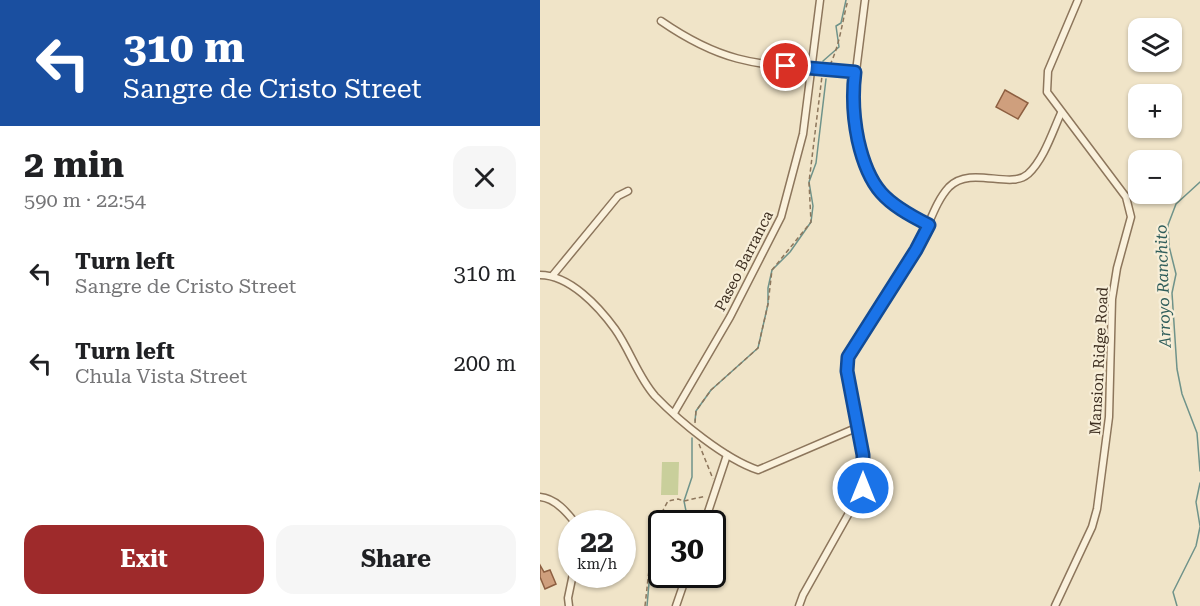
<!DOCTYPE html>
<meta charset="utf-8">
<style>
:root{--surface:#fff;--page:#f6f6f6;--text:#202124;--muted:#757577;--accent:#9e2a2b}
body{margin:0;font-family:"Roboto Serif",serif;background:var(--page);color:var(--text);height:100vh;display:flex;flex-direction:column;font-size:22px;white-space:nowrap}
*{box-sizing:border-box;margin:0}
p{font-size:20px;color:var(--muted)}
.icon{flex:none;width:33px;height:33px;fill:none;stroke:currentColor;stroke-width:2;stroke-linecap:round;stroke-linejoin:round}
.map{position:relative;flex:1;overflow:hidden}
.drawer{display:flex;flex-direction:column;background:var(--surface);width:540px}
.drawer>*{flex:none}
.top-card{background:#1a4fa0;color:#fff;overflow:hidden}
.fabs{position:absolute;left:588px;top:18px;display:grid;gap:12px}
.fabs a{display:grid;place-items:center;width:54px;height:54px;border-radius:12px;background:var(--surface);box-shadow:0 2px 4px #0004;font-size:30px}
.speed{position:absolute;left:18px;top:510px;display:flex;gap:12px;font-size:30px;font-weight:700;text-align:center}
.speed>*{display:grid;place-content:center;width:78px;height:78px;border-radius:50%;background:var(--surface);box-shadow:0 2px 4px #0004;line-height:1}
.speed small{font-size:15px;font-weight:400}
.speed .limit{border:3px solid #111;border-radius:9px;background:#fff;color:#111}
.pin{position:absolute;display:grid;place-items:center;width:51px;height:51px;color:#fff;margin:-26px;border:3px solid #fff;border-radius:50%;box-shadow:0 2px 6px #0007}
.me{position:absolute;width:66px;margin:-33px;rotate:0deg;stroke-linejoin:round;filter:drop-shadow(0 0 4px #0008)}
.turn{display:flex;align-items:center;gap:21px;height:126px;padding:0 24px;font-size:27px}
.turn .icon{width:78px;height:78px;stroke-width:2.5}
.turn b{display:block;font-size:42px;line-height:51px}
.round{display:grid;place-items:center;flex:none;width:63px;height:63px;border-radius:18px;background:var(--page)}
.headline{display:flex;align-items:center;justify-content:space-between;height:102px;padding:0 24px}
h1{font-size:36px;font-weight:700;line-height:45px}
.button{display:flex;gap:12px;margin-top:auto;padding:12px 24px}
.button a{flex:1;height:69px;border-radius:18px;background:var(--accent);color:#fff;font-size:24px;font-weight:700;line-height:69px;text-align:center}
.button a+a{background:var(--page);color:var(--text)}
ul{padding:0;list-style:none}
li{display:flex;align-items:center;gap:18px;height:90px;padding:0 24px}
li div{flex:1}
li b{display:block;font-size:22px}
li em{font-style:normal}
main{display:flex;flex:1;min-height:0}
.map>svg:first-child{display:block}
</style>
<main>
<section class="drawer">
<div class="top-card">
<div class="turn"><svg class="icon" aria-label="left" viewBox="0 0 24 24"><path d="M17 20v-9H6M10 6l-5 5 5 5"/></svg><div><b>310 m</b>Sangre de Cristo Street</div></div>
</div>
<div class="headline"><div><h1>2 min</h1><p>590 m · 22:54</p></div><a class="round"><svg class="icon" aria-label="close" viewBox="0 0 24 24"><path d="M6 6l12 12M18 6L6 18"/></svg></a></div>
<ul>
<li><svg class="icon" aria-label="left" viewBox="0 0 24 24"><path d="M17 20v-9H6M10 6l-5 5 5 5"/></svg><div><b>Turn left</b><p>Sangre de Cristo Street</p></div><em>310 m</em></li>
<li><svg class="icon" aria-label="left" viewBox="0 0 24 24"><path d="M17 20v-9H6M10 6l-5 5 5 5"/></svg><div><b>Turn left</b><p>Chula Vista Street</p></div><em>200 m</em></li>
</ul>
<div class="button"><a>Exit</a><a>Share</a></div>
</section>
<div class="map">
<svg width="660" height="606" viewBox="0 0 660 606">
<rect width="100%" height="100%" fill="#f0e4c8"/>
<path fill="#c9cf9b" d="M122 462H139L138 495H121Z"/>
<g fill="none" stroke-linecap="round" stroke-linejoin="round">
<g stroke="#6f938a" stroke-width="1.5">
<path d="M283 61 299 47 296 26 301 23 306 0"/>
<path d="M660 182 636 204 628 225 629 246 636 274 632 293 637 369 642 394 657 433 660 471"/>
<path d="M155 421 156 411 171 390 218 348 228 304V288L232 270 250 252 271 222 273 206 269 182 276 163 286 79"/>
<path d="M141 524 147 516 144 501 152 477V438"/>
<path d="M660 526 656 502 660 483"/>
<path d="M107 606 110 572 122 551"/>
<path d="M637 606 633 592 656 546 660 527"/>
</g>
</g>
<g fill="#cf9f7d" stroke="#8d5f41" stroke-width="1.5">
<path d="M465 90 488 103 478 119 456 107Z"/>
<path d="M0 565 4 572 10 570 16 584 5 589 0 577Z"/>
</g>
<g fill="none" stroke-linecap="round" stroke-linejoin="round">
<defs>
<g id="minor">
<path d="M325 0 312 103 323 161 331 181 342 194 358 207 389 225"/>
<path d="M121 21C179 61 213 65 282 69"/>
<path d="M289 70 315 72"/>
<path d="M0 275C30 275 59 307 75 329 90 350 98 377 115 396 140 422 185 459 218 470L316 428"/>
<path d="M13 275 78 196 88 191"/>
<path d="M134 413 190 317 241 217 263 134 280 0"/>
<path d="M0 497C15 498 27 512 36 524"/>
<path d="M164 524 187 455"/>
<path d="M29 606 28 598 33 574"/>
<path d="M136 606 147 574"/>
<path d="M259 606 263 595 323 488V455L307 371 308 357C332 319 358 283 379 244 389 226 395 202 409 187 431 165 470 190 488 174 504 159 512 133 521 113"/>
<path d="M515 606 552 527 557 509 569 417 572 299 577 268 591 217 586 197 507 92 508 71 538 0"/>
</g>
</defs>
<use href="#minor" stroke="#8d765c" stroke-width="9"/>
<g stroke="#8d765c" stroke-width="1.5" stroke-dasharray="4.5 3" stroke-linecap="butt">
<path d="M290 65C300 44 302 22 308 0"/>
<path d="M155 423 156 411 171 390 218 348 228 304 232 270 271 222 269 182 282 76"/>
<path d="M159 444 173 479"/>
<path d="M105 606 109 570 116 559 114 527 128 501 138 499 144 501 166 496"/>
</g>
<use href="#minor" stroke="#faf1dc" stroke-width="6"/>
<defs>
<path id="minor-bridge" d="M282 69 289 70"/>
</defs>
<use href="#minor-bridge" stroke="#8d765c" stroke-width="9" stroke-linecap="butt"/>
<use href="#minor-bridge" stroke="#faf1dc" stroke-width="6"/>
</g>
<g fill="none" stroke-linecap="round" stroke-linejoin="round">
<defs>
<path id="route" d="M246 66 315 72C312 96 313 116 318 140 329 189 345 203 389 225L376 250 308 357 307 371 323 455V488"/>
</defs>
<use href="#route" stroke="#114b97" stroke-width="15"/>
<use href="#route" stroke="#1a73e8" stroke-width="10"/>
</g>
<g text-anchor="middle" dominant-baseline="central" stroke-width="4.5" stroke-linejoin="round" paint-order="stroke">
<g font-size="15" fill="#3d2e20" stroke="#f7eed8">
<text transform="translate(204 261) rotate(-63)">Paseo Barranca</text>
<text transform="translate(559 361) rotate(-87)">Mansion Ridge Road</text>
</g>
<g font-size="16" font-style="italic" fill="#2f5d5a" stroke="#f7eed8">
<text transform="translate(623 286) rotate(-92)">Arroyo Ranchito</text>
</g>
</g>
</svg>
<div class="fabs">
<a><svg class="icon" aria-label="layers" viewBox="0 0 24 24"><path d="M12 4l9 5-9 5-9-5zM3 14l9 5 9-5"/></svg></a>
<a>+</a>
<a>−</a>
</div>
<div class="speed"><div>22<small>km/h</small></div><div class="limit">30</div></div>
<div class="pin" style="left:246px;top:66px;background:#d93025"><svg class="icon" aria-label="arrive" viewBox="0 0 24 24"><path d="M6 21V4h12l-3 4 3 4H6"/></svg></div>
<svg class="me" style="left:323px;top:488px" viewBox="-20 -20 40 40"><circle r="17" fill="#1a73e8" stroke="#fff" stroke-width="3"/><path d="M0-11L8 9 0 5-8 9z" fill="#fff"/></svg>
</div>
</main>
